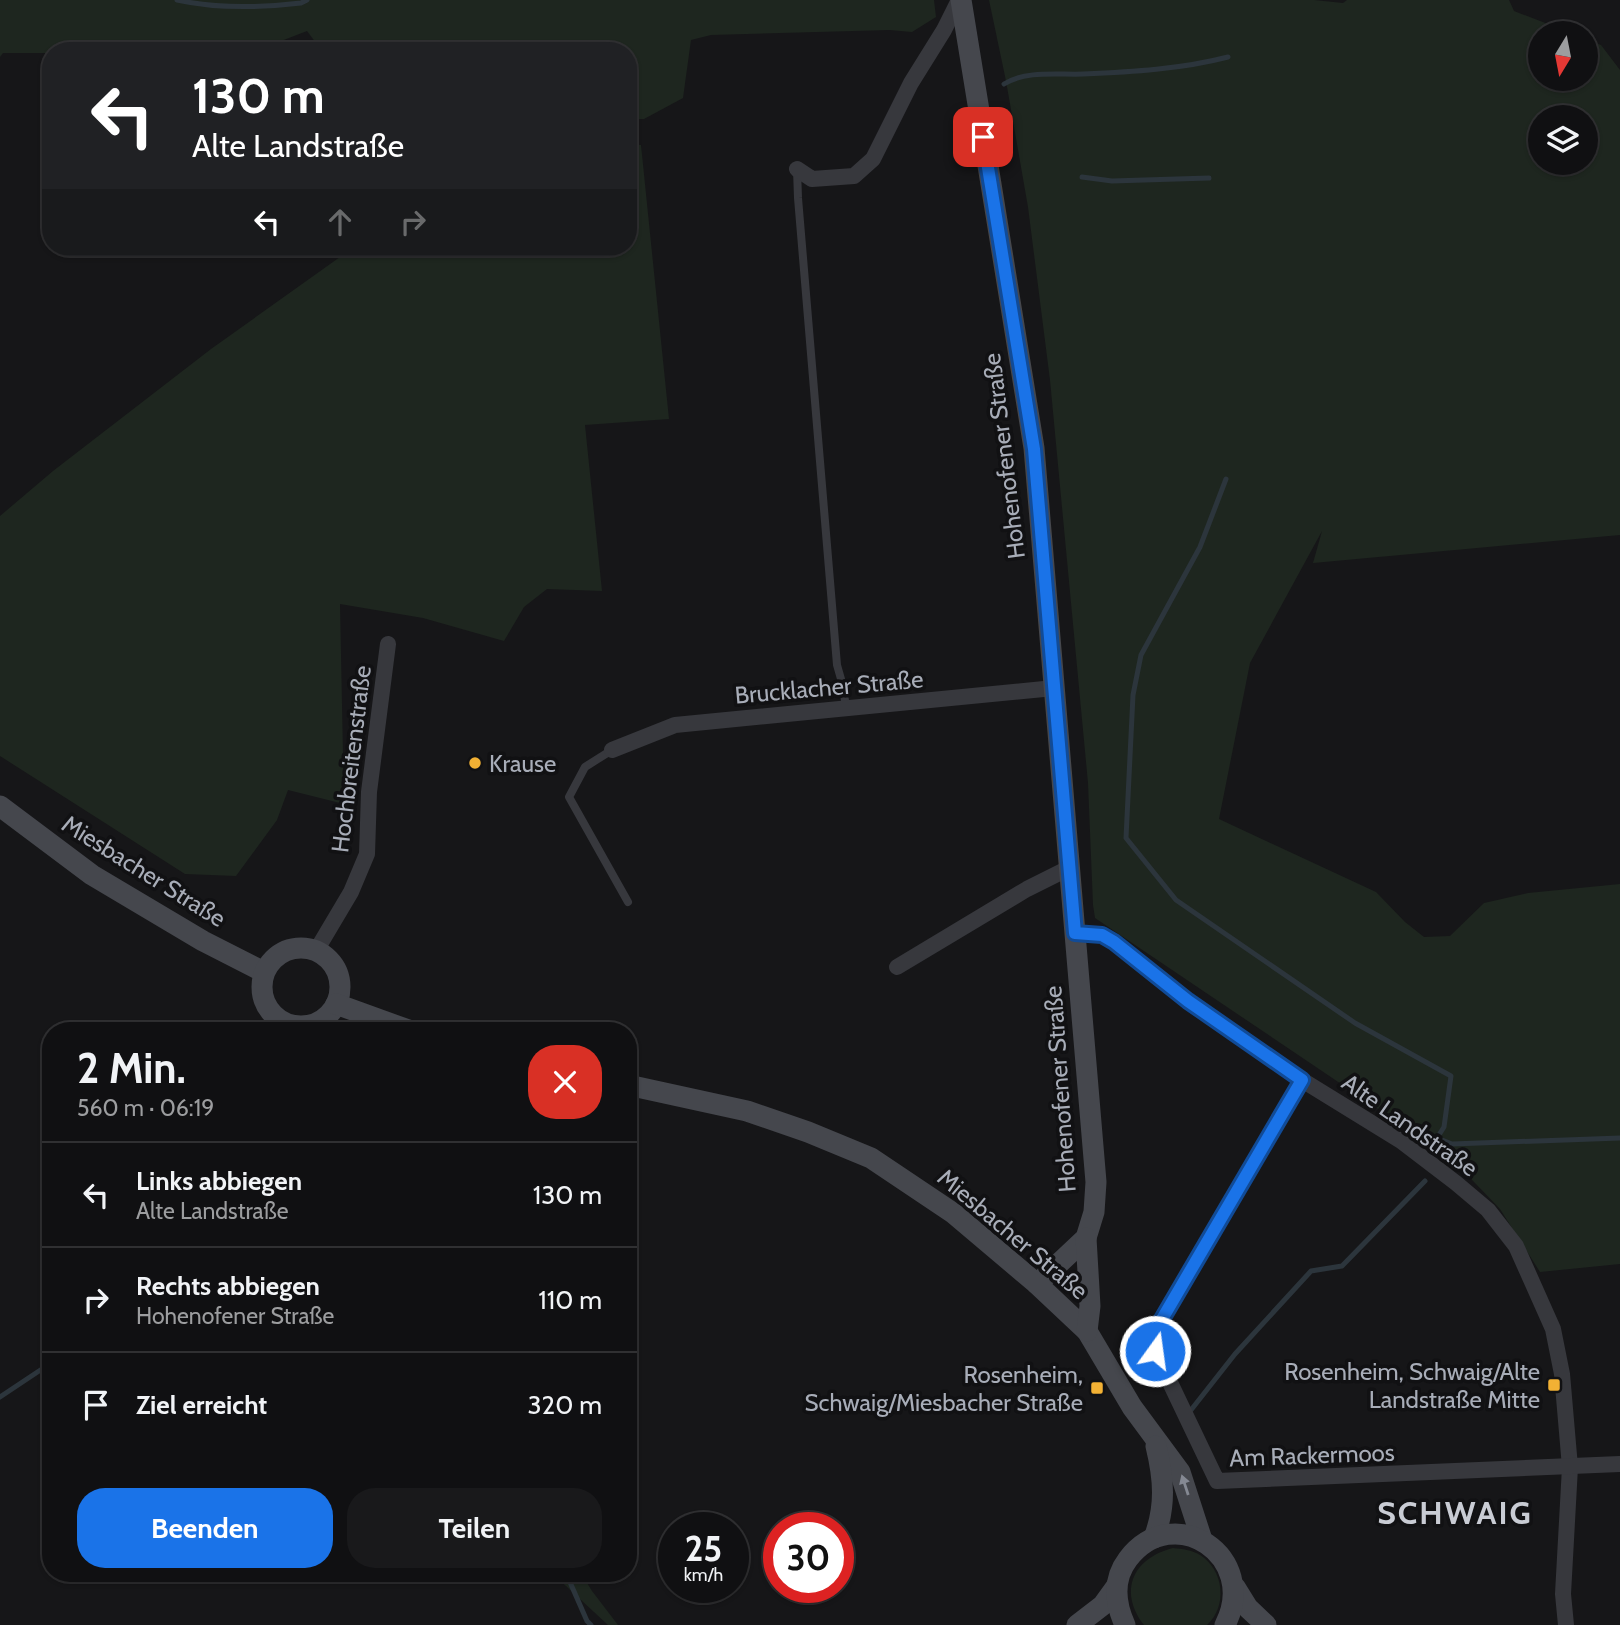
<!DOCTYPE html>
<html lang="de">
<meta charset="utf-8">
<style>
:root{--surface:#101012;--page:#19191b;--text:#f1f3f6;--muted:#9c9d9f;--line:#303032;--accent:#1a73e8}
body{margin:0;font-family:Cabin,sans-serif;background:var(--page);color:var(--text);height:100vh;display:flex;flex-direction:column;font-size:26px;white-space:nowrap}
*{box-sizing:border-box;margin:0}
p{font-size:23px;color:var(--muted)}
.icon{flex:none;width:38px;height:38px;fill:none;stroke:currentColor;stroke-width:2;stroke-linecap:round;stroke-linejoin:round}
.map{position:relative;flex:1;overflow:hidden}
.side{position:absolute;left:42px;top:1022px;width:595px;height:560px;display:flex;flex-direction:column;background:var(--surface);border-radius:28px;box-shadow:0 2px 5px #0004,0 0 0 2px var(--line)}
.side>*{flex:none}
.hud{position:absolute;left:42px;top:42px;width:595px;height:214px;border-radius:28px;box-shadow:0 2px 5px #0004,0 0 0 2px var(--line);background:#202124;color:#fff;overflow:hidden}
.needle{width:46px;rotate:190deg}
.controls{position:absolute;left:1528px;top:21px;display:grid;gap:14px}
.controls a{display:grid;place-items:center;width:70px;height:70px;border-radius:50%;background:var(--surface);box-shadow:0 2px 5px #0004,0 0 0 2px var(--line);font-size:35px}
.speed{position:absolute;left:658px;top:1512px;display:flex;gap:14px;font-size:35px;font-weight:700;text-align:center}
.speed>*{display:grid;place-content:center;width:91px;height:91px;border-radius:50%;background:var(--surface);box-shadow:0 2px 5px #0004,0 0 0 2px var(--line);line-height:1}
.speed small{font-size:18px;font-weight:400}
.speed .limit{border:10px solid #d22;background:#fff;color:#111}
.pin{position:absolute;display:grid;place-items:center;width:60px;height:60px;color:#fff;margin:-30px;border-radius:14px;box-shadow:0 4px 10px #0006}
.me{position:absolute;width:77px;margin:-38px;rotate:14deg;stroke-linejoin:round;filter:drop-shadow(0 0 5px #0008)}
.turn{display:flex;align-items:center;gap:24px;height:147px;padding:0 35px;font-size:32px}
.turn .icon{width:91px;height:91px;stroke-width:2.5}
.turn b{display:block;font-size:49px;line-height:60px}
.lanes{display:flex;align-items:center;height:66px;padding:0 35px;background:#0003;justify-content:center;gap:35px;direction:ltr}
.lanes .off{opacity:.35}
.round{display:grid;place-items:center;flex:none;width:74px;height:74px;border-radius:28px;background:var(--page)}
.headline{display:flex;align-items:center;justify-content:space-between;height:119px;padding:0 35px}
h1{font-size:42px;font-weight:700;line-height:52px}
.action{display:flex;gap:14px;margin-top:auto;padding:14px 35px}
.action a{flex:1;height:80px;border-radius:28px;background:var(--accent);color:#fff;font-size:28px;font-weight:700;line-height:80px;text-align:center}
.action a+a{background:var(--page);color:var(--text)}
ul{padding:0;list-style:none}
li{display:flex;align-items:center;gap:21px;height:105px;padding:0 35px;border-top:2px solid var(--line)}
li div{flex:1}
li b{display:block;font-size:26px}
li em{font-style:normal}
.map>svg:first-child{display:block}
</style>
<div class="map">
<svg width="1620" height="1625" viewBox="0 0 1620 1625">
<rect width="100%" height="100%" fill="#161618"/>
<g fill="#1e261f" fill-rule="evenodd">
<path d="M0 0H934L936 17 912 32 890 30 711 35 691 40 683 98 644 119H628V51H322L307 31 258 50 51 51V53H3L0 57Z"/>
<path d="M989 0H1314L1343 3 1347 0H1509L1514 11 1571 33H1540V79H1586V39L1601 45 1620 70V535L1313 563 1322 531 1250 663 1219 819 1376 892 1405 922 1424 937 1450 936 1484 903 1528 893 1620 884V1264L1540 1272 1500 1209 1451 1158 1095 918 1093 905 1088 783 1050 380 1028 207 1006 81ZM1540 117H1586V163H1540Z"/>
<path d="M628 144 641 145 669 419 585 425 602 591 547 589 524 607 504 641 423 618 340 604 344 804 288 790 277 820 236 876 185 874 0 756V516L53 471 211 349 354 247H628Z"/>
<path d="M1173 1548C1182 1549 1192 1550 1200 1555 1224 1570 1228 1606 1207 1625H1144C1118 1591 1133 1558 1173 1548Z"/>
<path d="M552 1573H581L592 1591 618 1625H608Z"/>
</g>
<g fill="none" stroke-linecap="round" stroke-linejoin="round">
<g stroke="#2c353c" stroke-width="5">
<path d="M177 0C218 9 259 8 301 3L307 0"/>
<path d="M1004 84C1026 70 1059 75 1083 74 1131 72 1182 69 1228 57"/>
<path d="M1082 177 1112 181 1209 178"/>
<path d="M1226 479 1200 547 1141 655 1133 695 1126 838 1176 900 1355 1023 1451 1076 1444 1127 1437 1138 1452 1144 1620 1138"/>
<path d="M0 1397 51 1363"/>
<path d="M1191 1410 1235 1354 1311 1271 1342 1266 1425 1181"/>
<path d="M566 1573 587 1621 591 1625"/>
</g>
<g stroke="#37383d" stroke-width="8">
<path d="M797 169 798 198 837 665 843 686 846 708"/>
<path d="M612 750 585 767 569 797 628 902"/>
</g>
<g stroke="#37383d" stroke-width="16">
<path d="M797 169 812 179 854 176 873 159 911 83 944 30 959 0"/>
<path d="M612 750 675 725 1054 688"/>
<path d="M1075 933 1102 935 1114 942 1188 1001 1302 1080 1401 1141 1456 1183 1488 1210 1516 1246 1553 1329 1562 1374 1570 1467 1563 1594 1566 1625"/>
<path d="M316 951 351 892 367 854 369 792 388 644"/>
<path d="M897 967 1027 889 1069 868"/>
<path d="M1302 1080 1158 1326 1155 1351 1217 1481 1620 1464"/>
</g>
<g stroke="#45474d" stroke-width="21">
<path d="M961 0 1034 448 1096 1182 1094 1212 1086 1238 1037 1284"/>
<path d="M0 806 92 875 203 941 264 972"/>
<circle cx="301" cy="987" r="39"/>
<path d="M336 1004 411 1031"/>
<path d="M628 1085 747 1111 808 1132 871 1158 953 1213 1037 1284 1087 1331 1132 1407 1180 1472 1202 1540"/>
<path d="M1086 1238 1090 1306 1087 1331"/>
<path d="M1154 1538C1166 1506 1164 1479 1156 1446"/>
<path d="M1235 1587 1248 1608 1266 1625"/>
<path d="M1077 1625 1103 1605 1116 1587"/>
<path d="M1125 1625C1115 1603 1112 1580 1128 1559 1174 1499 1260 1557 1225 1625"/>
</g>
</g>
<defs><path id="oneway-solid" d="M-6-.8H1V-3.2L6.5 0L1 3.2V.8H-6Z" transform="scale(1.75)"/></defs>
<use fill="#858993" href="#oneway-solid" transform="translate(1185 1485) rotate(-108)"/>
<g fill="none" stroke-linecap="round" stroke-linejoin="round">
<defs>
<path id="route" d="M983 137 1034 449 1075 933 1102 935 1114 942 1188 1001 1302 1080 1158 1326 1155 1351"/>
</defs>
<use href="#route" stroke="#114b97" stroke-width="18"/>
<use href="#route" stroke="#1a73e8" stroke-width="12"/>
</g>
<g fill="#f2b134" stroke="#111113" stroke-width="2.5">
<circle cx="475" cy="763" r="7"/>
<rect x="1547" y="1378" width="14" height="14" rx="3.5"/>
<rect x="1090" y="1381" width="14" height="14" rx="3.5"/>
</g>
<g text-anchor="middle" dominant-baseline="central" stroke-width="7" stroke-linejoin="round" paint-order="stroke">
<g font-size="24" fill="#a8adb8" stroke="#111113">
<text transform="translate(1004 456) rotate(-97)">Hohenofener Straße</text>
<text transform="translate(829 687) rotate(-5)">Brucklacher Straße</text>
<text transform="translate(351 759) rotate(-83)">Hochbreitenstraße</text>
<text transform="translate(144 871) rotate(32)">Miesbacher Straße</text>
<text transform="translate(1060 1089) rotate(-94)">Hohenofener Straße</text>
<text transform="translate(1410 1125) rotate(35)">Alte Landstraße</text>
<text transform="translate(1013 1234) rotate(40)">Miesbacher Straße</text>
<text transform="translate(1312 1455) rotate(-2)">Am Rackermoos</text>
</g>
<g font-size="24" fill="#a8adb8" stroke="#111113" text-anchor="end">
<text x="489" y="763" text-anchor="start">Krause</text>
<text x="1540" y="1371">Rosenheim, Schwaig/Alte<tspan x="1540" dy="28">Landstraße Mitte</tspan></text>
<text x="1083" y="1374">Rosenheim,<tspan x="1083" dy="28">Schwaig/Miesbacher Straße</tspan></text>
</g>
<g font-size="32" font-weight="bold" letter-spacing="2" fill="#c9ccd4" stroke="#111113">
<text x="1455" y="1512">SCHWAIG</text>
</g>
</g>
</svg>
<div class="controls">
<a><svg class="needle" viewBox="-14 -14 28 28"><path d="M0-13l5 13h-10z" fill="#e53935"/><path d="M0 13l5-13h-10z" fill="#9c9d9f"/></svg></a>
<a><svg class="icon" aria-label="layers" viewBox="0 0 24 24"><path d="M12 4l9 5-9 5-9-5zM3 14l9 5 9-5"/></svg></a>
</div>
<div class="speed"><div>25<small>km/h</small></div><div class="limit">30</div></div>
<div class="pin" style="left:983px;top:137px;background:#d93025"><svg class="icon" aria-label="arrive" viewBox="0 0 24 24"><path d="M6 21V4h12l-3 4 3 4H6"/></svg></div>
<svg class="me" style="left:1155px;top:1351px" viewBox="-20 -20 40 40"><circle r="17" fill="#1a73e8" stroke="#fff" stroke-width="3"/><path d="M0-11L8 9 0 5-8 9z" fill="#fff"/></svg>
<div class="hud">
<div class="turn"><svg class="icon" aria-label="left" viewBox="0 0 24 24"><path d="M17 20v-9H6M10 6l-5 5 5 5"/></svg><div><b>130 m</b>Alte Landstraße</div></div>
<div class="lanes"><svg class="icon" aria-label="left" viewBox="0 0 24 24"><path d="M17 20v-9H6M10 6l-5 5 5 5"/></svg><svg class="icon off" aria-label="ahead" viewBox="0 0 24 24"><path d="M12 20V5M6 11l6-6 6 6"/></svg><svg class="icon off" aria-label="right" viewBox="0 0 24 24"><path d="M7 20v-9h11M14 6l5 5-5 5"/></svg></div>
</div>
<section class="side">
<div class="headline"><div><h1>2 Min.</h1><p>560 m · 06:19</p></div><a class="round" style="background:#d93025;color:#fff"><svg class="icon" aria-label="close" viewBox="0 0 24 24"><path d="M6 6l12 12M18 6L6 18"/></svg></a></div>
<ul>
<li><svg class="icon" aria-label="left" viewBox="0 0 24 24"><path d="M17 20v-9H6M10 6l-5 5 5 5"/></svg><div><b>Links abbiegen</b><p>Alte Landstraße</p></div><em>130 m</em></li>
<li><svg class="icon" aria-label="right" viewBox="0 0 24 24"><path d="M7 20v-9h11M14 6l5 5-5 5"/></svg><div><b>Rechts abbiegen</b><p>Hohenofener Straße</p></div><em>110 m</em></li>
<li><svg class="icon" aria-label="arrive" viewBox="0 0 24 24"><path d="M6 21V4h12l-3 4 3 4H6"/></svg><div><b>Ziel erreicht</b></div><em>320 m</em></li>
</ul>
<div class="action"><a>Beenden</a><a>Teilen</a></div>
</section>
</div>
